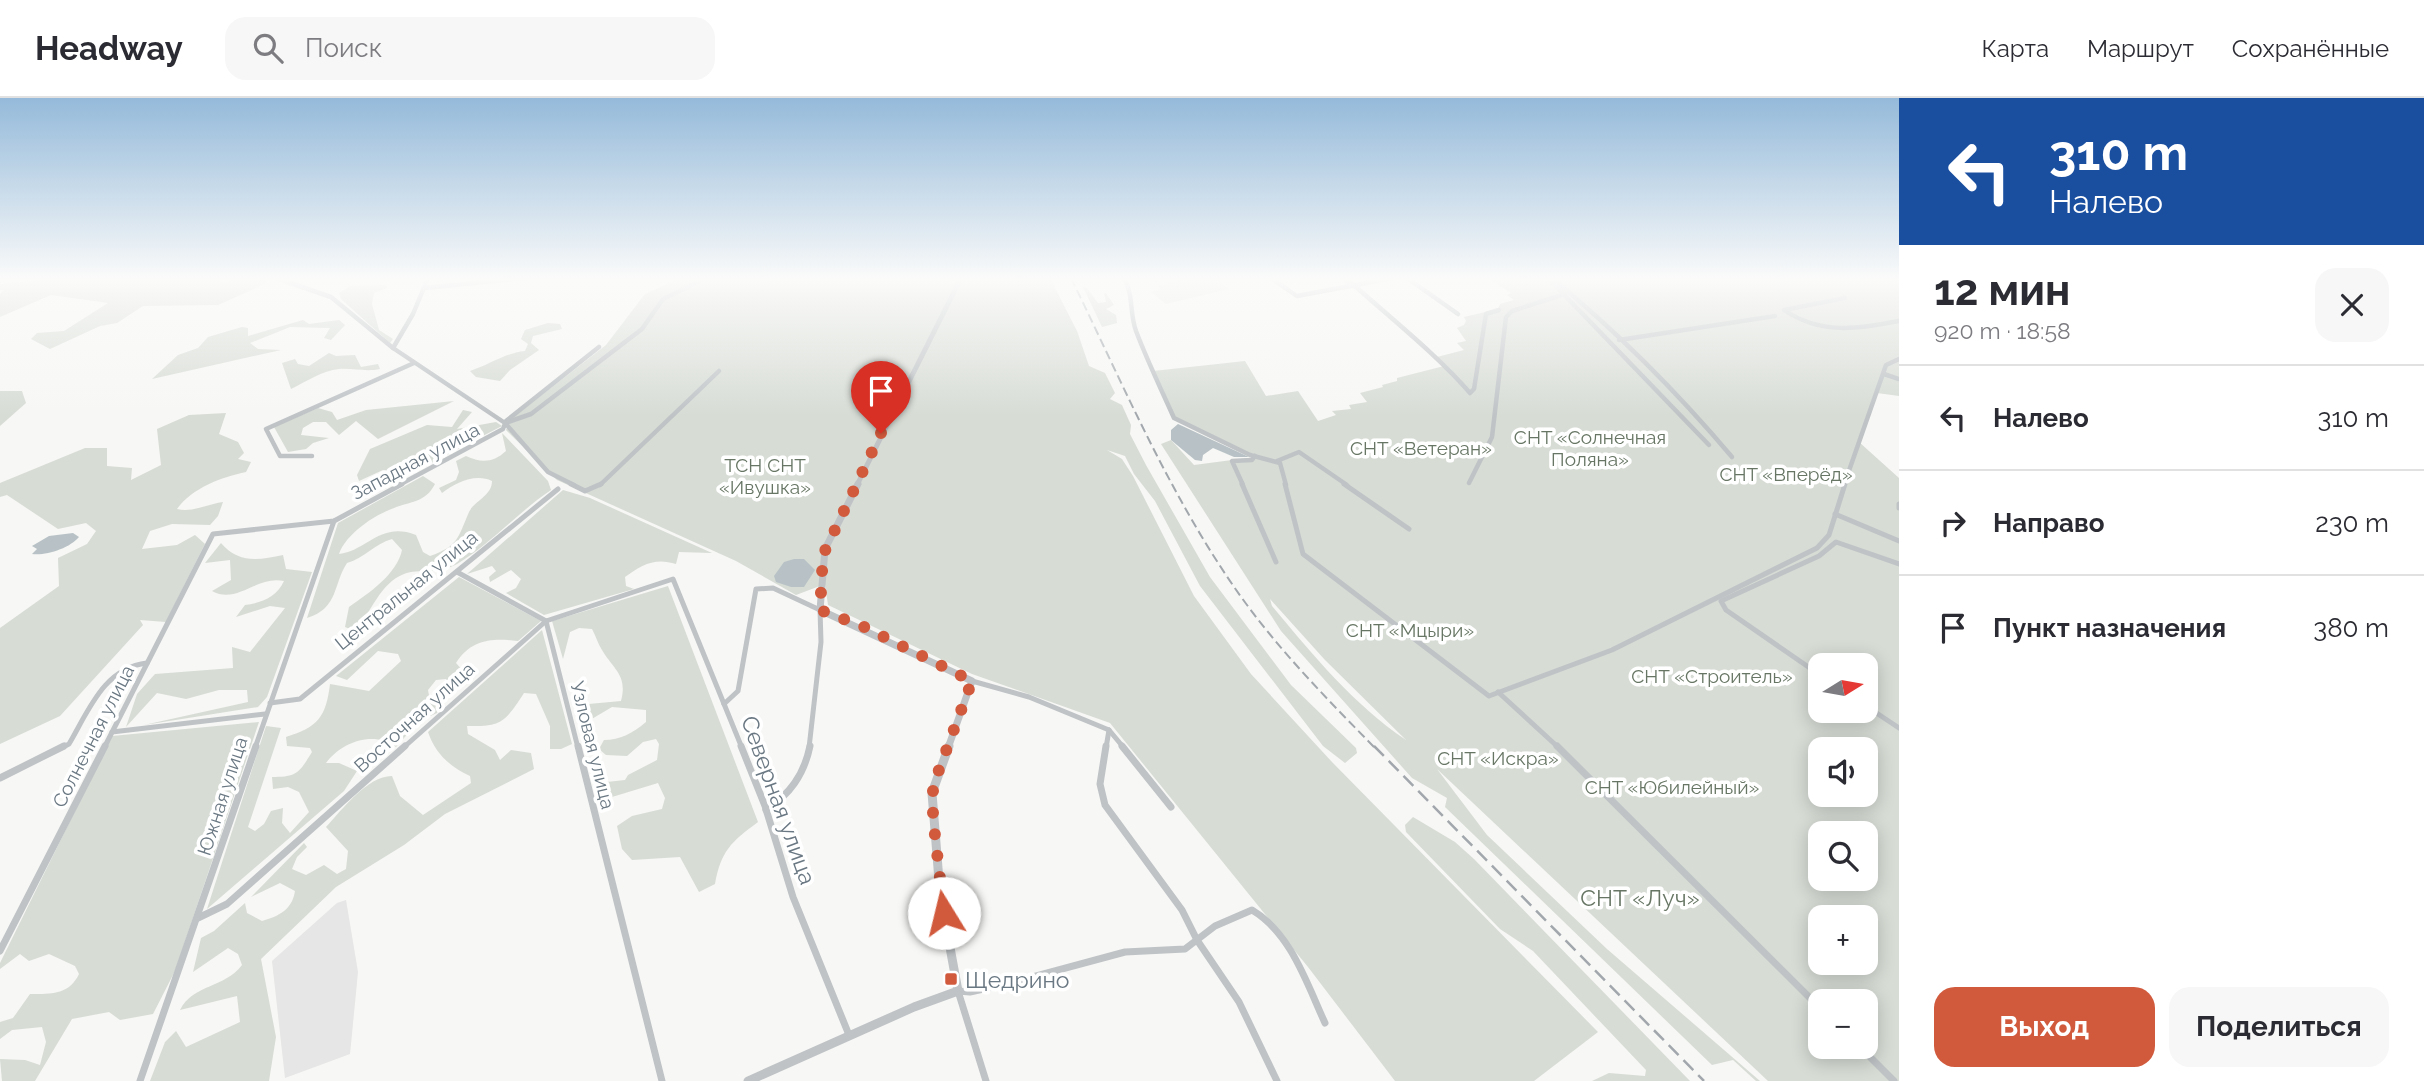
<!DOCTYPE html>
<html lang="ru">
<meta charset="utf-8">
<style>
:root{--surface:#fff;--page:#f7f7f7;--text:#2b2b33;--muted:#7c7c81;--line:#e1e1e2;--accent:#d1593c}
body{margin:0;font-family:Raleway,sans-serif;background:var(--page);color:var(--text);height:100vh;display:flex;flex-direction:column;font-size:26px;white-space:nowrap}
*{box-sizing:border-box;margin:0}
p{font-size:23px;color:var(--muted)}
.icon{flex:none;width:38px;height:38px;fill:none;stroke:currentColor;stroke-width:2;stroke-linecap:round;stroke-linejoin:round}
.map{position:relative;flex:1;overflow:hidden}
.details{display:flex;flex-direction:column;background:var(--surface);width:525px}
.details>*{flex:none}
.banner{background:#1a4fa0;color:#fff;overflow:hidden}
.needle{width:46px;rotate:79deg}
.controls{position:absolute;left:1808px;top:555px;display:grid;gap:14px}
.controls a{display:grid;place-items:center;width:70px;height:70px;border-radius:14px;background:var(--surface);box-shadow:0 4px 18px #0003;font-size:35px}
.pin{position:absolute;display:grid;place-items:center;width:60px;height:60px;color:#fff;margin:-72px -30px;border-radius:50% 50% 50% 0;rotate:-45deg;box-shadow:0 0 7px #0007}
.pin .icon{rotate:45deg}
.me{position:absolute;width:77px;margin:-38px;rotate:351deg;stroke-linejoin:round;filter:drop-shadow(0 0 5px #0008)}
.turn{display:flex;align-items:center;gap:24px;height:147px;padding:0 35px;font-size:32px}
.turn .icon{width:91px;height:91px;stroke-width:2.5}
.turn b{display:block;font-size:49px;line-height:60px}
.round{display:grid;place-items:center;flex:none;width:74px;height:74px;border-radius:21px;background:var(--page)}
.head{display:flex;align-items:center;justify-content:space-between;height:119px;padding:0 35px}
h1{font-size:42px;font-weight:700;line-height:52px}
.cta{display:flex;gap:14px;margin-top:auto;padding:14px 35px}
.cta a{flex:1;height:80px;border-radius:21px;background:var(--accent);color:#fff;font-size:28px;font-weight:700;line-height:80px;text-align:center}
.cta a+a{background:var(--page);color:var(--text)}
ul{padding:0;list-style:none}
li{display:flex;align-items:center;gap:21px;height:105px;padding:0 35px;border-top:2px solid var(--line)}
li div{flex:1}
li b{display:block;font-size:26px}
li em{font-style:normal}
header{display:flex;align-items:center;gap:42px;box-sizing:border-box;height:98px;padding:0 35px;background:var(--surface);border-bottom:2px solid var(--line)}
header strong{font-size:33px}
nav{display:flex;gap:38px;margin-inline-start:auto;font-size:24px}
.search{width:490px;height:63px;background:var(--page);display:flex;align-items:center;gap:18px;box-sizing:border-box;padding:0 24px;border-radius:21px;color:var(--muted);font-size:26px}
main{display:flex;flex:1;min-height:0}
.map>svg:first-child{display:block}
</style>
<header>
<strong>Headway</strong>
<div class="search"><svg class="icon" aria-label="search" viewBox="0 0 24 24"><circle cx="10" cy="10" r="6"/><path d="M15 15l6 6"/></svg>Поиск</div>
<nav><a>Карта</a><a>Маршрут</a><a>Сохранённые</a></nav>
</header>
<main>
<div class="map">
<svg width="1899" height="983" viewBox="0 0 1899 983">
<rect width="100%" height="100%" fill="#f7f7f5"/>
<g fill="#e5e6e5">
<path d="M1187 180H1217L1228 191 1166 206 1151 194 1161 191 1158 188Z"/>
<path d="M346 802 358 874 350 956 285 980 272 863 337 805Z"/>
</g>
<g fill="#d7dcd5" fill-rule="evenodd">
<path d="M62 180 213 181 225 185 234 180H263L267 185 218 207 143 208 117 225 100 228 50 251 31 241 37 235 64 233 108 205 51 197 0 219V196L4 192H0V186Z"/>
<path d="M680 180H1050L1077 233 1089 268 1105 275 1115 295 1110 301 1122 307 1131 327 1130 336 1146 367 1210 479 1291 587 1356 650 1357 655 1345 665 1323 648 1200 488 1155 403 1134 376 1125 358 1107 352 1122 361 1133 378 1194 498 1251 576 1332 664 1598 934 1534 983H1395L1308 869 1110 625 972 576 828 507 825 486 796 497 736 463 557 382 506 332 511 321 606 247 645 196Z"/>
<path d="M1488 180H1549L1567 190 1554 180H1899V298L1877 295 1859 344 1899 380V983H1768L1437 671 1487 737 1607 851 1760 983H1756L1733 962 1712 967 1445 709 1447 700 1412 680 1281 533 1161 346 1171 342 1194 367 1255 359 1174 320 1153 273 1245 263 1266 298 1298 293 1318 323 1336 317 1332 313 1351 311 1349 307 1367 304 1360 295 1383 289 1382 287 1397 283V280L1444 268 1437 259 1464 252 1457 245 1466 243 1457 230 1464 227 1466 223 1464 219 1498 211 1500 206 1514 202 1507 197 1511 195ZM1270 501 1325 562 1406 642C1354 607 1312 556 1272 508ZM1820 567H1866V612H1820ZM1820 651H1866V696H1820ZM1820 735H1866V780H1820ZM1820 819H1866V864H1820ZM1820 903H1866V948H1820Z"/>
<path d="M386 187 387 190 374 195 372 206 379 232 393 241 390 245 341 201 339 195 350 188Z"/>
<path d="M1083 189 1087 190 1098 205 1106 204 1104 195H1106L1114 207 1106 211 1116 217 1117 225 1102 229Z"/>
<path d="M303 222 309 226 339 222 345 227 331 242 324 240 330 230 290 229 250 245 258 251 281 252 152 281 178 257 198 250 208 239 242 229 248 230V238Z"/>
<path d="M548 225 560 226 562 231 533 238 531 245 539 252 510 272 500 283 476 279 470 273C489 267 505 255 525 253L528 246 521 241 525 232Z"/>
<path d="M329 255 336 258 355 257 361 269 378 266 380 271C366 274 353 270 339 271 322 273 307 283 291 291L282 265 295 261 298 266 309 268Z"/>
<path d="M0 293H22L26 305 0 328Z"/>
<path d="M454 303 378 341 356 323 339 337 326 324H313L303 330 301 337 329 340 313 345 306 351 288 354 274 329 318 310 332 314 337 322 366 312Z"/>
<path d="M463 312 472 314 457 331 496 324 502 328 408 377 383 372 359 383 357 377 370 351 427 327 452 329Z"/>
<path d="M226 315 219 336 238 344 244 355 238 361 251 364 246 374C222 379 192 390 177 411 192 415 207 406 223 404L218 418 210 427 172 426 150 433 142 451 177 447 195 437 205 446 166 524 140 522 143 527 60 618 0 646V530L59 488 58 460 87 446 96 433 86 425 58 431 7 397 0 399V385L85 350H107V368L132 370 131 382 161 367 157 331 189 317Z"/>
<path d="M502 335 548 383 551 392C518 414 491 446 457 466 438 477 419 470 404 476 380 485 371 515 355 533L345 529 349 509C369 495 397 476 402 452L392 441C374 446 365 460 347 465 333 486 339 510 307 520L338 425 423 378 435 386C425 405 411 403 394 410 374 417 346 436 339 456 367 453 380 423 416 437L423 454 430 458C459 448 458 439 469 414 475 402 492 398 492 383 475 375 455 385 442 395L439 390 456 382 459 374 456 363 466 358C481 365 493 365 506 353Z"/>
<path d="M563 392 590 400 712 455 679 454 676 466C655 459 641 467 625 479L626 488 634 491 544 517 506 495 516 490 521 481 511 472 490 484 489 479 496 473 492 468 467 476Z"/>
<path d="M221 445C239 466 259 462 283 457L286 471 312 474 267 599 258 609 144 627 248 604 247 592H219L186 601 157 595 126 629 137 596 155 576 233 570 232 549 250 554 285 510 270 508 236 519 245 507C261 505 277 499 284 483 257 477 237 507 212 493L231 482 230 462 205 465Z"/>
<path d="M459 479 541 523 518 543C493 540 471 541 456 565L464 574V583L450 592 446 581 436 582 428 592 430 603 440 605 437 615 419 623 396 649C374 632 341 644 326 665H339L357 673 344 693 207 811 266 628 281 630 248 729 255 733 264 726 271 713 283 710 282 725 290 735 309 714 299 694 288 689 273 691 272 679C297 679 299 675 312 654L310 650 287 648 286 639C318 629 326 619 330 586L369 593 401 563 398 556 378 553 347 582 336 578Z"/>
<path d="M668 488 758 724C731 744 721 753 715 786L699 794 680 759 632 762 622 751 617 728 632 718 662 711 665 700 658 685 612 699 605 693 607 684 625 682 628 677 657 662 659 646 656 641 643 644 627 658 606 657 599 651 604 642C620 642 633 635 646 624V612L612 609 590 622H581L578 607 621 603C628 577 613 571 602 552 598 546 596 538 592 531L579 530 570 534 563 561 552 523Z"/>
<path d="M542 532 572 646 561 651H550V628L536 596 524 595C505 624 502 629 467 628L468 636 495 652 500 662 511 652 531 655 534 671 445 716 404 747 336 789 261 861 276 939 269 983H150L165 944 176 933 186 949 240 924 237 898 180 912C193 886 225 890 242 867L238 856 228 850 193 874 201 840 214 833 245 805 247 815 262 823C279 818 292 812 295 793L280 785 251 799 304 745 307 749 297 759 292 771 306 777 324 767 337 776 346 771 348 753 326 729C342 712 367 678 392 678L400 698 423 717 471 685 470 678C450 669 435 655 428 634Z"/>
<path d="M259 624 175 873 153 916 120 922 109 914 72 921 35 983H2L0 961 25 962 40 967 46 944 42 929 12 932 0 941V924L13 920 30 896C51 896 69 897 79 876L75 868 49 856 29 863 20 856 0 871V865L112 638Z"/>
<path d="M1413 719 1455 744 1474 761 1690 983H1592L1609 975 1645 978 1646 972 1533 853 1500 831 1406 734 1405 727Z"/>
</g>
<g fill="#b8c2c6">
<path d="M1178 326 1249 359H1234L1213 350 1203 357 1202 363 1195 362 1171 342V332Z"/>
<path d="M73 435 79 439C70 450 46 458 32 456L37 451 32 448 49 438Z"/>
<path d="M794 461H804L815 472 804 489H791L776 484 774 478 784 464Z"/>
</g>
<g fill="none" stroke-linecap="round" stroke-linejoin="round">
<g stroke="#bfc3c6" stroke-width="4.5">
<path d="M276 180 331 199 393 250 505 325 548 374 574 387"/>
<path d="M1124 180C1134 198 1129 213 1136 233 1147 262 1161 291 1174 320L1250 357 1280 365 1286 387"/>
<path d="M1271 180 1297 198 1393 180"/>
<path d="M1407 180 1458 216"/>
<path d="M1548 180 1709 347"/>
<path d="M1552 180C1616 233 1678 295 1732 359"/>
<path d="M1355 188C1394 223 1436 256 1470 295L1474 291 1486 216 1499 212"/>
<path d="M424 190 526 180"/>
<path d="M1845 200 1784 212C1821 237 1858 231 1899 223"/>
<path d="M1619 242 1775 218"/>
<path d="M393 250 413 216 428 180"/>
<path d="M1884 276 1899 281"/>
<path d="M508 324 531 316 642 231 663 201 706 180"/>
<path d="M312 358H280L266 331 414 265"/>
<path d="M1277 363 1299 354 1347 387"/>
<path d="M1469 385 1492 339 1506 219 1512 213 1565 196"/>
<path d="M399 387 503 331 506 323 599 249"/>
<path d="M600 387 719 273"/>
<path d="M1243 387 1232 363 1252 362 1255 358"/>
<path d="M1844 387 1886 267 1899 261"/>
</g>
<g stroke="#bfc3c6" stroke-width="5">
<path d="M571 386 585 393 601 386"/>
<path d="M1242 386 1276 464"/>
<path d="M1285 386 1303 456 1489 598 1612 552 1817 450 1829 437 1845 386"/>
<path d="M1344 386 1409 431"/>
<path d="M1899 406V410"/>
<path d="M1835 416 1899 443"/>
<path d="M457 474 546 523 578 650"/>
<path d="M1820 577 1726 512 1721 503 1819 458 1836 444 1899 466"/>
<path d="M972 583 1029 599 1109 632 1106 650"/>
<path d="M1498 594 1559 650"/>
<path d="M270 605 300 601 558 391"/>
<path d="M724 606 738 593 756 491 773 490 820 512 821 544 809 650"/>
<path d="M1866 608 1899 630"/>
<path d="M1109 632 1124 650"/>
<path d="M112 634 265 616"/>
<path d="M61 650 69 646C89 612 104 570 147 565"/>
<path d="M104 650 213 436 334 423 402 386"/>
<path d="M255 650 334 423"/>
<path d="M403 650 546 523 673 481 742 650"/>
</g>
<g stroke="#bfc3c6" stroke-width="7">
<path d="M578 648 662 983"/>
<path d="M741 648 765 708 793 799 849 937"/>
<path d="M1106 648 1100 686 1105 707 1182 812 1197 842 1239 904 1277 983"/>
<path d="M1122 648 1171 709"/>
<path d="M1557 648 1820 910"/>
<path d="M0 680 64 648"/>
<path d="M766 712C790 696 804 677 810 648"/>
<path d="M198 820 227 806 405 648"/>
<path d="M0 853 105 648"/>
<path d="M958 893 970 894 1010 885 1125 854 1185 851 1215 828 1252 812C1291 835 1307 886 1325 925"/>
<path d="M958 893 986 983"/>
<path d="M1859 948 1894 983"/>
<path d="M140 983 256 648"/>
</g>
<g stroke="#bfc3c6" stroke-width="5">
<path d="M1342 180 1355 188"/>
<path d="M857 387 961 180"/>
</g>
<path stroke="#bfc3c6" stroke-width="7" d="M858 386 825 451 820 512 972 583 948 650"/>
<path stroke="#bfc3c6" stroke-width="9" d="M748 983 914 909 958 893 940 795 932 695 949 648"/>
<path stroke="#a1a7ac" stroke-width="2" stroke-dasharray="9 4.5" stroke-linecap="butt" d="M1071 180C1120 280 1164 384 1226 477 1268 541 1322 596 1375 650"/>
<path stroke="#a1a7ac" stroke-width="2.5" stroke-dasharray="14 7" stroke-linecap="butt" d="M1374 648 1704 983"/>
</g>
<linearGradient id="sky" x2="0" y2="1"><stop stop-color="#95bada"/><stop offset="0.57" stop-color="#fbfbfa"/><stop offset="1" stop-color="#fbfbfa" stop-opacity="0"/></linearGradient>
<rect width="1899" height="318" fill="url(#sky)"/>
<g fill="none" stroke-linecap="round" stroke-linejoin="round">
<path stroke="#d1593c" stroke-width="12" stroke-dasharray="0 21.6" d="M881 335 823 457 820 512 862 528 972 583 933 688V720L944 815"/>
</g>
<rect fill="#d1593c" stroke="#fff" stroke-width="2.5" x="944" y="874" width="14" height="14" rx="3.5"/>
<g text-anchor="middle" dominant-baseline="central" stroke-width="7" stroke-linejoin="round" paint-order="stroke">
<g font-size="19" fill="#677664" stroke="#fff">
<text x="1590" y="339">СНТ «Солнечная<tspan x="1590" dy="22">Поляна»</tspan></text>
<text x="1421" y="350">СНТ «Ветеран»</text>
<text x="765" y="367">ТСН СНТ<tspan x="765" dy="22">«Ивушка»</tspan></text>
<text x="1786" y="376">СНТ «Вперёд»</text>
<text x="1410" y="532">СНТ «Мцыри»</text>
<text x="1712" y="578">СНТ «Строитель»</text>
<text x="1498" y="660">СНТ «Искра»</text>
<text x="1672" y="689">СНТ «Юбилейный»</text>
</g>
<g font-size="19" fill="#6a7883" stroke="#fff">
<text transform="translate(415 363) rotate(-28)">Западная улица</text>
<text transform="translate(406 492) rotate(-39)">Центральная улица</text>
<text transform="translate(414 619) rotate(-42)">Восточная улица</text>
<text transform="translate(93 638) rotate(-63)">Солнечная улица</text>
<text transform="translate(593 647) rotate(76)">Узловая улица</text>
<text transform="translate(222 698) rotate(-72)">Южная улица</text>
</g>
<g font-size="23" fill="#6a7883" stroke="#fff">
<text transform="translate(779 702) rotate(70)">Северная улица</text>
</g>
<g font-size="23" fill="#677664" stroke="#fff">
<text x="1640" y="799">СНТ «Луч»</text>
</g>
<g font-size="23" fill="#6a7883" stroke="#fff" text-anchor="start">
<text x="965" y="881">Щедрино</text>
</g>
</g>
</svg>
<div class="controls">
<a><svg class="needle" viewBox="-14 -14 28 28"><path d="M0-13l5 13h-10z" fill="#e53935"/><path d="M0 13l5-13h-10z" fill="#7c7c81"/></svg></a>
<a><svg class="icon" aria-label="sound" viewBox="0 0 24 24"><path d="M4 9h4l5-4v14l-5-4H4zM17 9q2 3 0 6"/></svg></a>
<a><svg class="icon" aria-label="search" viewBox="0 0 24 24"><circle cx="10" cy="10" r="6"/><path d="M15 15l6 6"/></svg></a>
<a>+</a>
<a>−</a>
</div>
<div class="pin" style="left:881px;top:335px;background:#d93025"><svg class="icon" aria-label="arrive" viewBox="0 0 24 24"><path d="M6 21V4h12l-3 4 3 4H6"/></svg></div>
<svg class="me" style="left:944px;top:815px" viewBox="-20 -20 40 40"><circle r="19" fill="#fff"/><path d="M0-13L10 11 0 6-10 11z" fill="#d1593c"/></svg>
</div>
<section class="details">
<div class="banner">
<div class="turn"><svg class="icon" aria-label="left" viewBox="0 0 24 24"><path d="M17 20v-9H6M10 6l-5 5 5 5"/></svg><div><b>310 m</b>Налево</div></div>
</div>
<div class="head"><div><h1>12 мин</h1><p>920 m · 18:58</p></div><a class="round"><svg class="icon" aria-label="close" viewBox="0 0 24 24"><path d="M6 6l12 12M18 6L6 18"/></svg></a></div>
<ul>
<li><svg class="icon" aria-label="left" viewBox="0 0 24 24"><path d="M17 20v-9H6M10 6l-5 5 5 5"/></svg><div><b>Налево</b></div><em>310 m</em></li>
<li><svg class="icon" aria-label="right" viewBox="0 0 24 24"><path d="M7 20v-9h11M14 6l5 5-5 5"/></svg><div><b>Направо</b></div><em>230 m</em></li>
<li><svg class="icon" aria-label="arrive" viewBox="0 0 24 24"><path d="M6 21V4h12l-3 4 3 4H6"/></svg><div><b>Пункт назначения</b></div><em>380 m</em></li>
</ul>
<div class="cta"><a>Выход</a><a>Поделиться</a></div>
</section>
</main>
